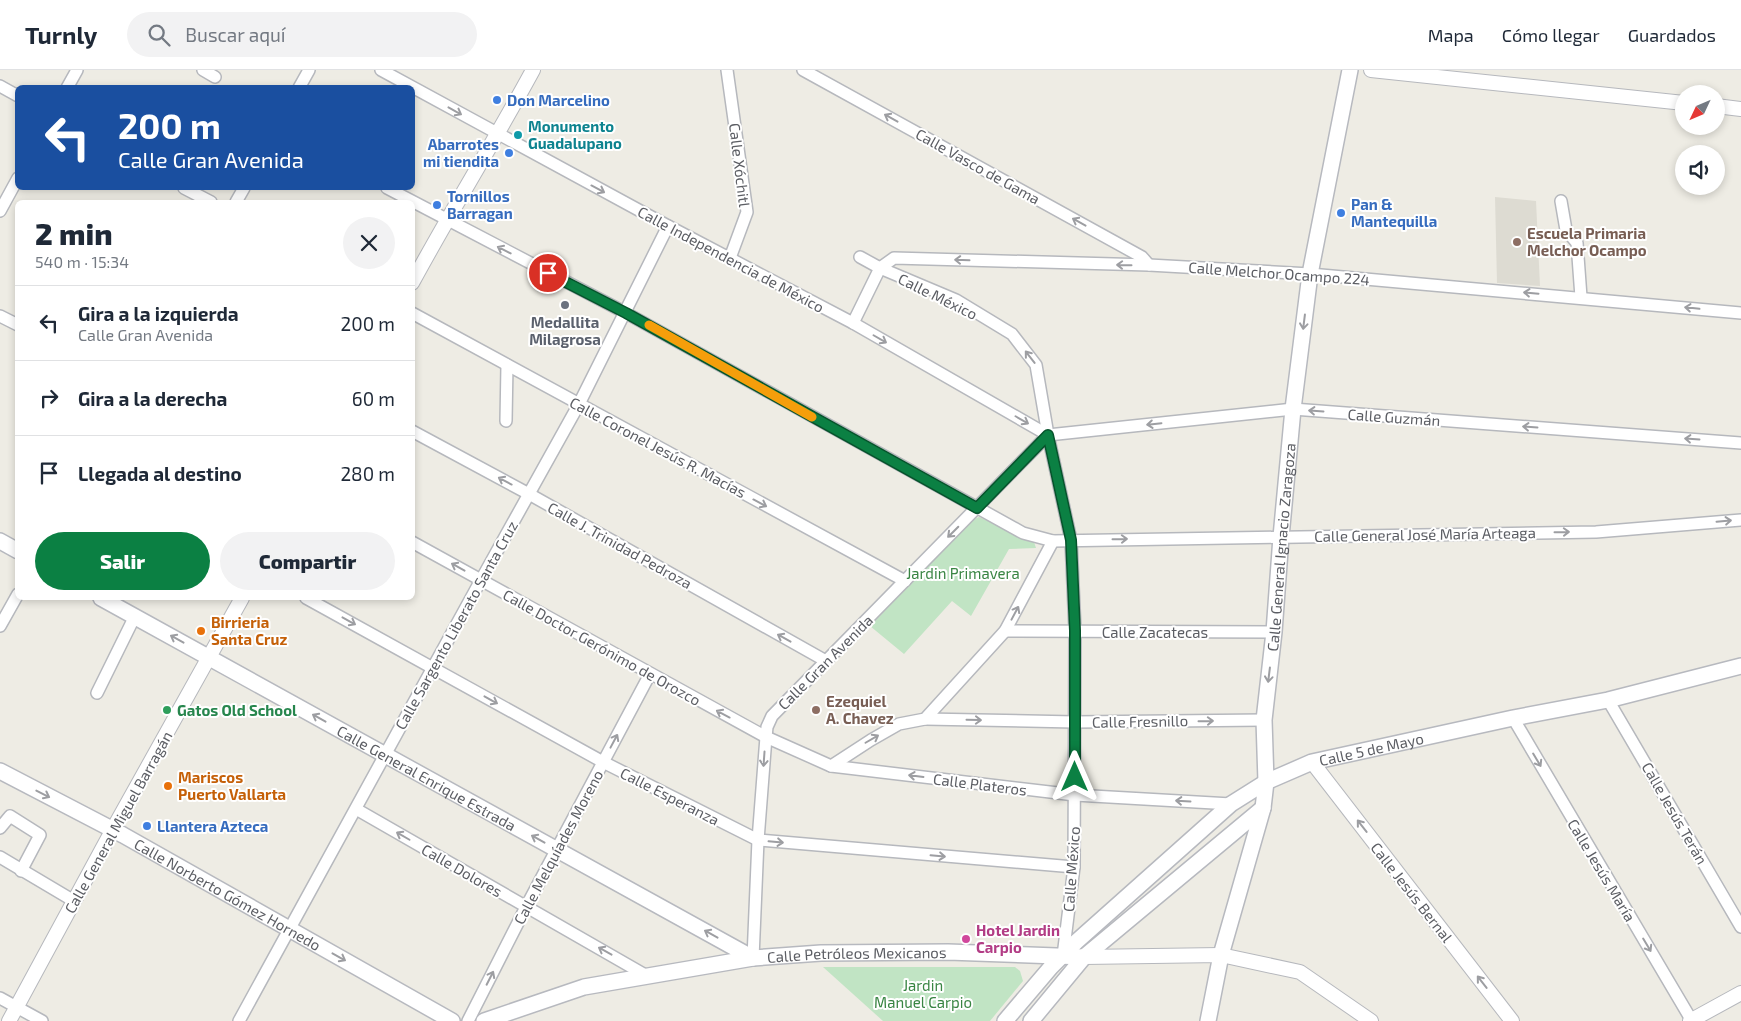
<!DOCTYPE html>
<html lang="es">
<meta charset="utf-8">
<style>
:root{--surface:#fff;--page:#f2f2f3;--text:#1f2937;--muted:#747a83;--line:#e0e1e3;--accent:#0b8043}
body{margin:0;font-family:"Exo 2",sans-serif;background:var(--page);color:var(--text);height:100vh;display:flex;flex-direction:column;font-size:19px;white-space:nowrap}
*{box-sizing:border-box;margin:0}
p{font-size:16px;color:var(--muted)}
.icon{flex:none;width:28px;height:28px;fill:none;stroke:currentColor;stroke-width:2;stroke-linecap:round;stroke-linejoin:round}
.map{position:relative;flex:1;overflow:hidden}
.sheet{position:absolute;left:15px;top:130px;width:400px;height:400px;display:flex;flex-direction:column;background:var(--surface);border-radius:8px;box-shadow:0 2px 8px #0003}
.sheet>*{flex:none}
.guide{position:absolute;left:15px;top:15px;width:400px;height:105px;border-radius:8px;box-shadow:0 2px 8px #0003;background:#1a4fa0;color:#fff;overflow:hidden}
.needle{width:32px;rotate:226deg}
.fabs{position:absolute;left:1675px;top:15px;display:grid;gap:10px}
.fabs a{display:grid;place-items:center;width:50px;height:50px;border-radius:50%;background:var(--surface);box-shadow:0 2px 8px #0003;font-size:25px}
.pin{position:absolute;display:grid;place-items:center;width:42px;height:42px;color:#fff;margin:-21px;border:2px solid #fff;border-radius:50%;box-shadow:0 1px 5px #0007}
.me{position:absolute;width:55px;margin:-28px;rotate:0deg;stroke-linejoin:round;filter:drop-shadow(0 0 4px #0008)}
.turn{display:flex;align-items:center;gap:18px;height:105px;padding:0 20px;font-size:22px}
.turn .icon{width:65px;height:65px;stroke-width:2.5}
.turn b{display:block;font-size:35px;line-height:42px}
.round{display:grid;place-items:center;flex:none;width:52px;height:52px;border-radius:26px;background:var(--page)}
.headline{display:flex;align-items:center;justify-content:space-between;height:85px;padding:0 20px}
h1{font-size:30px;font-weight:800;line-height:38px}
.cta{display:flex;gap:10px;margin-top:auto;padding:10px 20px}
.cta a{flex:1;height:58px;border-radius:30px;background:var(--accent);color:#fff;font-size:20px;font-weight:800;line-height:58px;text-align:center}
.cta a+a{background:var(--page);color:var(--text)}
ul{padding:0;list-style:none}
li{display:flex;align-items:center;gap:15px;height:75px;padding:0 20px;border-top:1px solid var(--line)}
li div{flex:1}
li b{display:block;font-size:19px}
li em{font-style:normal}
header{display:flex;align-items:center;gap:30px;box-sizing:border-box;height:70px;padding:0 25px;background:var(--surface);border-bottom:1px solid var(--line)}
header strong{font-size:24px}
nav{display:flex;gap:28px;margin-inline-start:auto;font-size:18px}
.search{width:350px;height:45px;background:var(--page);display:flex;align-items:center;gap:12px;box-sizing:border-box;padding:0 18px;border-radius:28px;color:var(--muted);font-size:19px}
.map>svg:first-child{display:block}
</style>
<header>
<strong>Turnly</strong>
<div class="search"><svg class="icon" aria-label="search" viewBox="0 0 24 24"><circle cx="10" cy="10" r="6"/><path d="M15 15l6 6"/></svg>Buscar aquí</div>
<nav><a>Mapa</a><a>Cómo llegar</a><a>Guardados</a></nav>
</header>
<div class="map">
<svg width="1741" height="951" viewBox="0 0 1741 951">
<rect width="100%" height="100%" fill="#eeece4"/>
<path fill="#dddbd2" d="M1495 127 1536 131 1540 216 1497 213Z"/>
<g fill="#c1e4c4">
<path d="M979 447 1034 472 1036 478 1009 479 971 546 952 531 904 584 870 556 972 450Z"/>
<path d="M823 897H1015L1020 901 1023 911 990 951H883Z"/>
</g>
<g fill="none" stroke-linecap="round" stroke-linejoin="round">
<defs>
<g id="minor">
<path d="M203 0 215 7"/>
<path d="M381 0 668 156 853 253 1048 365"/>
<path d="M727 0 747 142 730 188"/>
<path d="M803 0 1142 187 1149 195"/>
<path d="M0 16 18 26"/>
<path d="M67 18 77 0"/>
<path d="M299 18 309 0"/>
<path d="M184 118 211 132"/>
<path d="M387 118 626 243 1023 463 1053 471 1596 462 1741 450"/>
<path d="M1561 131 1566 160 1577 173 1581 227"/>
<path d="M236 132 244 118"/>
<path d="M0 141 18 108"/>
<path d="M860 187 880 198 956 230 1012 264 1036 295 1048 365 1071 470 1075 561 1074 797 1063 886"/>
<path d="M412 243 905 511"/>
<path d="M0 246 18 255"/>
<path d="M853 253 880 198 894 188 1149 195 1310 204 1741 243"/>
<path d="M506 351 507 295"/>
<path d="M412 361 529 424 826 591"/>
<path d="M1048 365 1293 339 1741 373"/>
<path d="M412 472 766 667 831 696 1075 725 1231 734"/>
<path d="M306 528 603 692 758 770 1074 797"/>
<path d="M0 556 18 524"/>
<path d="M1005 561 1274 562"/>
<path d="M97 623 135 546"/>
<path d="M1608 630 1741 857"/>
<path d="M1513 648 1692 951"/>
<path d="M925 649 1075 652 1264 650"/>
<path d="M831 696 871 670 899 654 925 649 1005 561 1053 471"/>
<path d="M356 739 647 906"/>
<path d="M0 758 10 746 40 765 21 801"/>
<path d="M0 787 74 831"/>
<path d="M753 888 758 770 766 667 767 657 772 646 1048 365"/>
<path d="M0 928 42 951"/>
<path d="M239 951 481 510 579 334 668 156"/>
<path d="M468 951 526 837 650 604"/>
</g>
<g id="tertiary">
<path d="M1371 0 1684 33"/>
<path d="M1716 36 1741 39"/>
<path d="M412 213C451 141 494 72 533 0"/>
<path d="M1312 692 1512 951"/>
<path d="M1084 887 1221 885 1300 902 1371 951"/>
<path d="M9 951 113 759 242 528"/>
<path d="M1690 951 1741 923"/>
</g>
<g id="secondary">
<path d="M0 471 18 481"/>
<path id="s1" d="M101 528 753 888"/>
<path id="s2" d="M0 701 123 765 452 951"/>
<path id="s3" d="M484 951 584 917 753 888 821 883 948 882 1084 887"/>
<path id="s4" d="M1005 951 1051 897 1076 872 1231 734 1266 712 1312 692 1513 648 1608 630 1741 596"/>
<path d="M1031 951 1084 887 1263 738"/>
<path id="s5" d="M1208 951 1221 885 1263 738 1266 712 1264 650 1274 562 1281 467 1293 339 1310 204 1350 0"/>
</g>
</defs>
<use href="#minor" stroke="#b6b8bd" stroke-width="14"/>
<use href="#tertiary" stroke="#b6b8bd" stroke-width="16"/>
<use href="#secondary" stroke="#b7b9bf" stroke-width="18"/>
<use href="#minor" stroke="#fff" stroke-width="11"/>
<use href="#tertiary" stroke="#fff" stroke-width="14"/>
<use href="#secondary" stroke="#fff" stroke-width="15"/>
</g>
<defs><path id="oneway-shaft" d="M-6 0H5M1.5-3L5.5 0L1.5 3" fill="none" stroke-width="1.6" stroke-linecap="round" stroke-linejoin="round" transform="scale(1.25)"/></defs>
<g stroke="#9d9ea2">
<use href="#oneway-shaft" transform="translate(455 41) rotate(29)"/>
<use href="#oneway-shaft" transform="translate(891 48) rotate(-151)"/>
<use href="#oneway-shaft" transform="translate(598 119) rotate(28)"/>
<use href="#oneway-shaft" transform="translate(1079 152) rotate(-151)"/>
<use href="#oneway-shaft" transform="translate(504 180) rotate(-153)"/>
<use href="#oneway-shaft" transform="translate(962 190) rotate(-178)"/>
<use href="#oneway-shaft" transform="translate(1124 195) rotate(-179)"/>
<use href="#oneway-shaft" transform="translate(1531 223) rotate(-175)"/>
<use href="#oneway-shaft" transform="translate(1692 238) rotate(-174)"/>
<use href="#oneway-shaft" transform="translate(1304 252) rotate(97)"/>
<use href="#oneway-shaft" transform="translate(880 269) rotate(30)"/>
<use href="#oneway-shaft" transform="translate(1030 287) rotate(-128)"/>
<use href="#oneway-shaft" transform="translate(1316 341) rotate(-176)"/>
<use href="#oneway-shaft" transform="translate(1022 350) rotate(30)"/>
<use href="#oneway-shaft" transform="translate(1154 354) rotate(174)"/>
<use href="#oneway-shaft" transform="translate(1530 357) rotate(-176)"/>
<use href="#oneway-shaft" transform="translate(1692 369) rotate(-176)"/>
<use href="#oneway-shaft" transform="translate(505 411) rotate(-152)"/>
<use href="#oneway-shaft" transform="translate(760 433) rotate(28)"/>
<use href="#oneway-shaft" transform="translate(1724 451) rotate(-5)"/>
<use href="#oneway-shaft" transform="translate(953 462) rotate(135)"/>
<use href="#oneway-shaft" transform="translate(1562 462) rotate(-1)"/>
<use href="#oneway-shaft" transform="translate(1120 469) rotate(-1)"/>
<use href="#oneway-shaft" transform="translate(458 497) rotate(-151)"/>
<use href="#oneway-shaft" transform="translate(1015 543) rotate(-62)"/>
<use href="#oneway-shaft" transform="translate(349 551) rotate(29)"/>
<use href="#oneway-shaft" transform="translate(784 568) rotate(-151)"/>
<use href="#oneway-shaft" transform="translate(177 569) rotate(-151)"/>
<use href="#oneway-shaft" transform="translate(1269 605) rotate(97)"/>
<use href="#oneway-shaft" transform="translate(491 630) rotate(29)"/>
<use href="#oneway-shaft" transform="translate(723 644) rotate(-152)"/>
<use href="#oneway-shaft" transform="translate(319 648) rotate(-151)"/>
<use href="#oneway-shaft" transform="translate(974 650) rotate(1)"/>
<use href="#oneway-shaft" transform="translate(1206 651) rotate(-1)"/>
<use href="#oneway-shaft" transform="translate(872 669) rotate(-30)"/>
<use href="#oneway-shaft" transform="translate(614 671) rotate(-62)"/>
<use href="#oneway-shaft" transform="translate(764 689) rotate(94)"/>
<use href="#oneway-shaft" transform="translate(1537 690) rotate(59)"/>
<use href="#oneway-shaft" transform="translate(916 706) rotate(-173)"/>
<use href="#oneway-shaft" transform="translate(43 724) rotate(27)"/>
<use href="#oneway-shaft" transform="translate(1183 731) rotate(-177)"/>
<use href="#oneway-shaft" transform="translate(1362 756) rotate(-128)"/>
<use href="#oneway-shaft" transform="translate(403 766) rotate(-150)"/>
<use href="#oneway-shaft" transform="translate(538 769) rotate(-151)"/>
<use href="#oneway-shaft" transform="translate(776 772) rotate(5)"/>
<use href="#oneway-shaft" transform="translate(938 786) rotate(5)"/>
<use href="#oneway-shaft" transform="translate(711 864) rotate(-151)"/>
<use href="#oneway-shaft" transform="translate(1647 875) rotate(59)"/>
<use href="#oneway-shaft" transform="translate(605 881) rotate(-151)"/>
<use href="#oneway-shaft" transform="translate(339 887) rotate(29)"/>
<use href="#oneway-shaft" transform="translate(490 908) rotate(-63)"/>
<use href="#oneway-shaft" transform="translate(1482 912) rotate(-128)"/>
</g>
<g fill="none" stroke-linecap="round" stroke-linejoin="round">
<defs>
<path id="route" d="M548 203 626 243 977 438 1048 365 1071 470 1075 561V707"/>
</defs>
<use href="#route" stroke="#07532c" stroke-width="12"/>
<use href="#route" stroke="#0b8043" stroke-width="9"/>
<path stroke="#f59e0b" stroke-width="9" d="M649 255 812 347"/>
</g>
<g fill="#3f7fe0" stroke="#fff" stroke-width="2">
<circle cx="497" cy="30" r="5"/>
<circle cx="509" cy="83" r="5"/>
<circle cx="437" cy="135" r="5"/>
<circle cx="1341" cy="143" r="5"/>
<circle cx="147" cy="756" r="5"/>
</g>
<circle fill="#0f9aa8" stroke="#fff" stroke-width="2" cx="518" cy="65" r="5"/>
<g fill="#8d6e63" stroke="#fff" stroke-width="2">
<circle cx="1517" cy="172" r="5"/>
<circle cx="816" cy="640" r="5"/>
</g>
<circle fill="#6b7280" stroke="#fff" stroke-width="2" cx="565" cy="235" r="5"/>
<g fill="#e8710a" stroke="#fff" stroke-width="2">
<circle cx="201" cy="561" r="5"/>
<circle cx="168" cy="716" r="5"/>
</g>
<circle fill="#2e9e5b" stroke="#fff" stroke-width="2" cx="167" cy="640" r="5"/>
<circle fill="#d1479c" stroke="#fff" stroke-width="2" cx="966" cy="869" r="5"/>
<g text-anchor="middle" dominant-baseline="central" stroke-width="4" stroke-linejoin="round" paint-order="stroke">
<g font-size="15" font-weight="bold" fill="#366cbe" stroke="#fff" text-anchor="start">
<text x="507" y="30">Don Marcelino</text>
<text x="499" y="74" text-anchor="end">Abarrotes<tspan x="499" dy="17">mi tiendita</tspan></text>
<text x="447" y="126">Tornillos<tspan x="447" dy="17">Barragan</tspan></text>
<text x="1351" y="134">Pan &amp;<tspan x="1351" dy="17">Mantequilla</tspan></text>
<text x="157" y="756">Llantera Azteca</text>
</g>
<g font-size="15" font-weight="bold" fill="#0d838f" stroke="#fff" text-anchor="start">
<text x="528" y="56">Monumento<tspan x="528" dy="17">Guadalupano</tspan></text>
</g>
<g font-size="15" fill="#5c5e64" stroke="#fff">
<text transform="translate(740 95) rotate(83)">Calle Xóchitl</text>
<text transform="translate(978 96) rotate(29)">Calle Vasco de Gama</text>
<text transform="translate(731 189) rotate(28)">Calle Independencia de México</text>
<text transform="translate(1279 203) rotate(4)">Calle Melchor Ocampo 224</text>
<text transform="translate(938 226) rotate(26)">Calle México</text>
<text transform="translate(1394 347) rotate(4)">Calle Guzmán</text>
<text transform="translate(658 377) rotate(28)">Calle Coronel Jesús R. Macías</text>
<text transform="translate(1425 464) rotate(-1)">Calle General José María Arteaga</text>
<text transform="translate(620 475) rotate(29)">Calle J. Trinidad Pedroza</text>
<text stroke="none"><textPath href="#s5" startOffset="482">Calle General Ignacio Zaragoza</textPath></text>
<text transform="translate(456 555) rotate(-61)">Calle Sargento Liberato Santa Cruz</text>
<text x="1155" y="562">Calle Zacatecas</text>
<text transform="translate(602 577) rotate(29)">Calle Doctor Gerónimo de Orozco</text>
<text transform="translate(825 592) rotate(-45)">Calle Gran Avenida</text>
<text transform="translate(1140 651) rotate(-1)">Calle Fresnillo</text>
<text stroke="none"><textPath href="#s4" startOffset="466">Calle 5 de Mayo</textPath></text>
<text stroke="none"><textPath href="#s1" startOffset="372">Calle General Enrique Estrada</textPath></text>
<text transform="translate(980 714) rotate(7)">Calle Plateros</text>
<text transform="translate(670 726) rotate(27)">Calle Esperanza</text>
<text transform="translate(1675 743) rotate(60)">Calle Jesús Terán</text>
<text transform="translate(118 752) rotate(-61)">Calle General Miguel Barragán</text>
<text transform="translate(558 777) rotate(-62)">Calle Melquíades Moreno</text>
<text transform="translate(1071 799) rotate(-86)">Calle México</text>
<text transform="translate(462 800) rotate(30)">Calle Dolores</text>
<text transform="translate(1602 800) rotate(59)">Calle Jesús María</text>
<text transform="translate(1412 822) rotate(52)">Calle Jesús Bernal</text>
<text stroke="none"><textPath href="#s2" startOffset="259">Calle Norberto Gómez Hornedo</textPath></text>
<text stroke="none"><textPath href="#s3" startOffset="381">Calle Petróleos Mexicanos</textPath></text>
</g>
<g font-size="15" font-weight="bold" fill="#785e54" stroke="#fff" text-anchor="start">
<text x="1527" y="163">Escuela Primaria<tspan x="1527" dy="17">Melchor Ocampo</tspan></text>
<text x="826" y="631">Ezequiel<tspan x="826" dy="17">A. Chavez</tspan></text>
</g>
<g font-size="15" font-weight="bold" fill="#5b616d" stroke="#fff">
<text x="565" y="252">Medallita<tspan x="565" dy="17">Milagrosa</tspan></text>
</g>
<g font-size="15" fill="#398543" stroke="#fff">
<text x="963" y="503">Jardin Primavera</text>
<text x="923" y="915">Jardin<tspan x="923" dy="17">Manuel Carpio</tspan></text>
</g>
<g font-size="15" font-weight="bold" fill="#c56008" stroke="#fff" text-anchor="start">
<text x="211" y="552">Birrieria<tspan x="211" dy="17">Santa Cruz</tspan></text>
<text x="178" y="707">Mariscos<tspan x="178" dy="17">Puerto Vallarta</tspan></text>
</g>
<g font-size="15" font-weight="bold" fill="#27864d" stroke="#fff" text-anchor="start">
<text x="177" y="640">Gatos Old School</text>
</g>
<g font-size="15" font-weight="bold" fill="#b23c85" stroke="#fff" text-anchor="start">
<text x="976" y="860">Hotel Jardin<tspan x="976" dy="17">Carpio</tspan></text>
</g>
</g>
</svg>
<div class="fabs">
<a><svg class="needle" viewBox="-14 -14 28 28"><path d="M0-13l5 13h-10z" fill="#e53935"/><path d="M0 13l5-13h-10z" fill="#747a83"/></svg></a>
<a><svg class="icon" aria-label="sound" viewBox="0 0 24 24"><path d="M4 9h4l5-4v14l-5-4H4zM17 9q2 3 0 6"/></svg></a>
</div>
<div class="pin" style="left:548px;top:203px;background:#d93025"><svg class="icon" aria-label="arrive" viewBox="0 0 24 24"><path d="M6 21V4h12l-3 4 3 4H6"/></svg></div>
<svg class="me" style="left:1075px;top:707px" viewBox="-20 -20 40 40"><path d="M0-17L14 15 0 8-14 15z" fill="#0b8043" stroke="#fff" stroke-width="4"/></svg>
<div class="guide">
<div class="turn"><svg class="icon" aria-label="left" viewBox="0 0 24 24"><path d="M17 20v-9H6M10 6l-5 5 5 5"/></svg><div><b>200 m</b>Calle Gran Avenida</div></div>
</div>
<section class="sheet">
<div class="headline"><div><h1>2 min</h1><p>540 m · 15:34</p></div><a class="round"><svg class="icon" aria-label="close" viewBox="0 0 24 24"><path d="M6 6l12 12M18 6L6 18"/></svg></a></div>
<ul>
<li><svg class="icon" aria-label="left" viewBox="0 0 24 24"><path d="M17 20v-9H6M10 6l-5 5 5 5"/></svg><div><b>Gira a la izquierda</b><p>Calle Gran Avenida</p></div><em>200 m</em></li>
<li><svg class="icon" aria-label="right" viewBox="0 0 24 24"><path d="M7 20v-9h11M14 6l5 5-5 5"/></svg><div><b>Gira a la derecha</b></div><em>60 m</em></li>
<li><svg class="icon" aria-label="arrive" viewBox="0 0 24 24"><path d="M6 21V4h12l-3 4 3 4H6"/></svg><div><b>Llegada al destino</b></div><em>280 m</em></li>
</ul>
<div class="cta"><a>Salir</a><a>Compartir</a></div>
</section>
</div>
